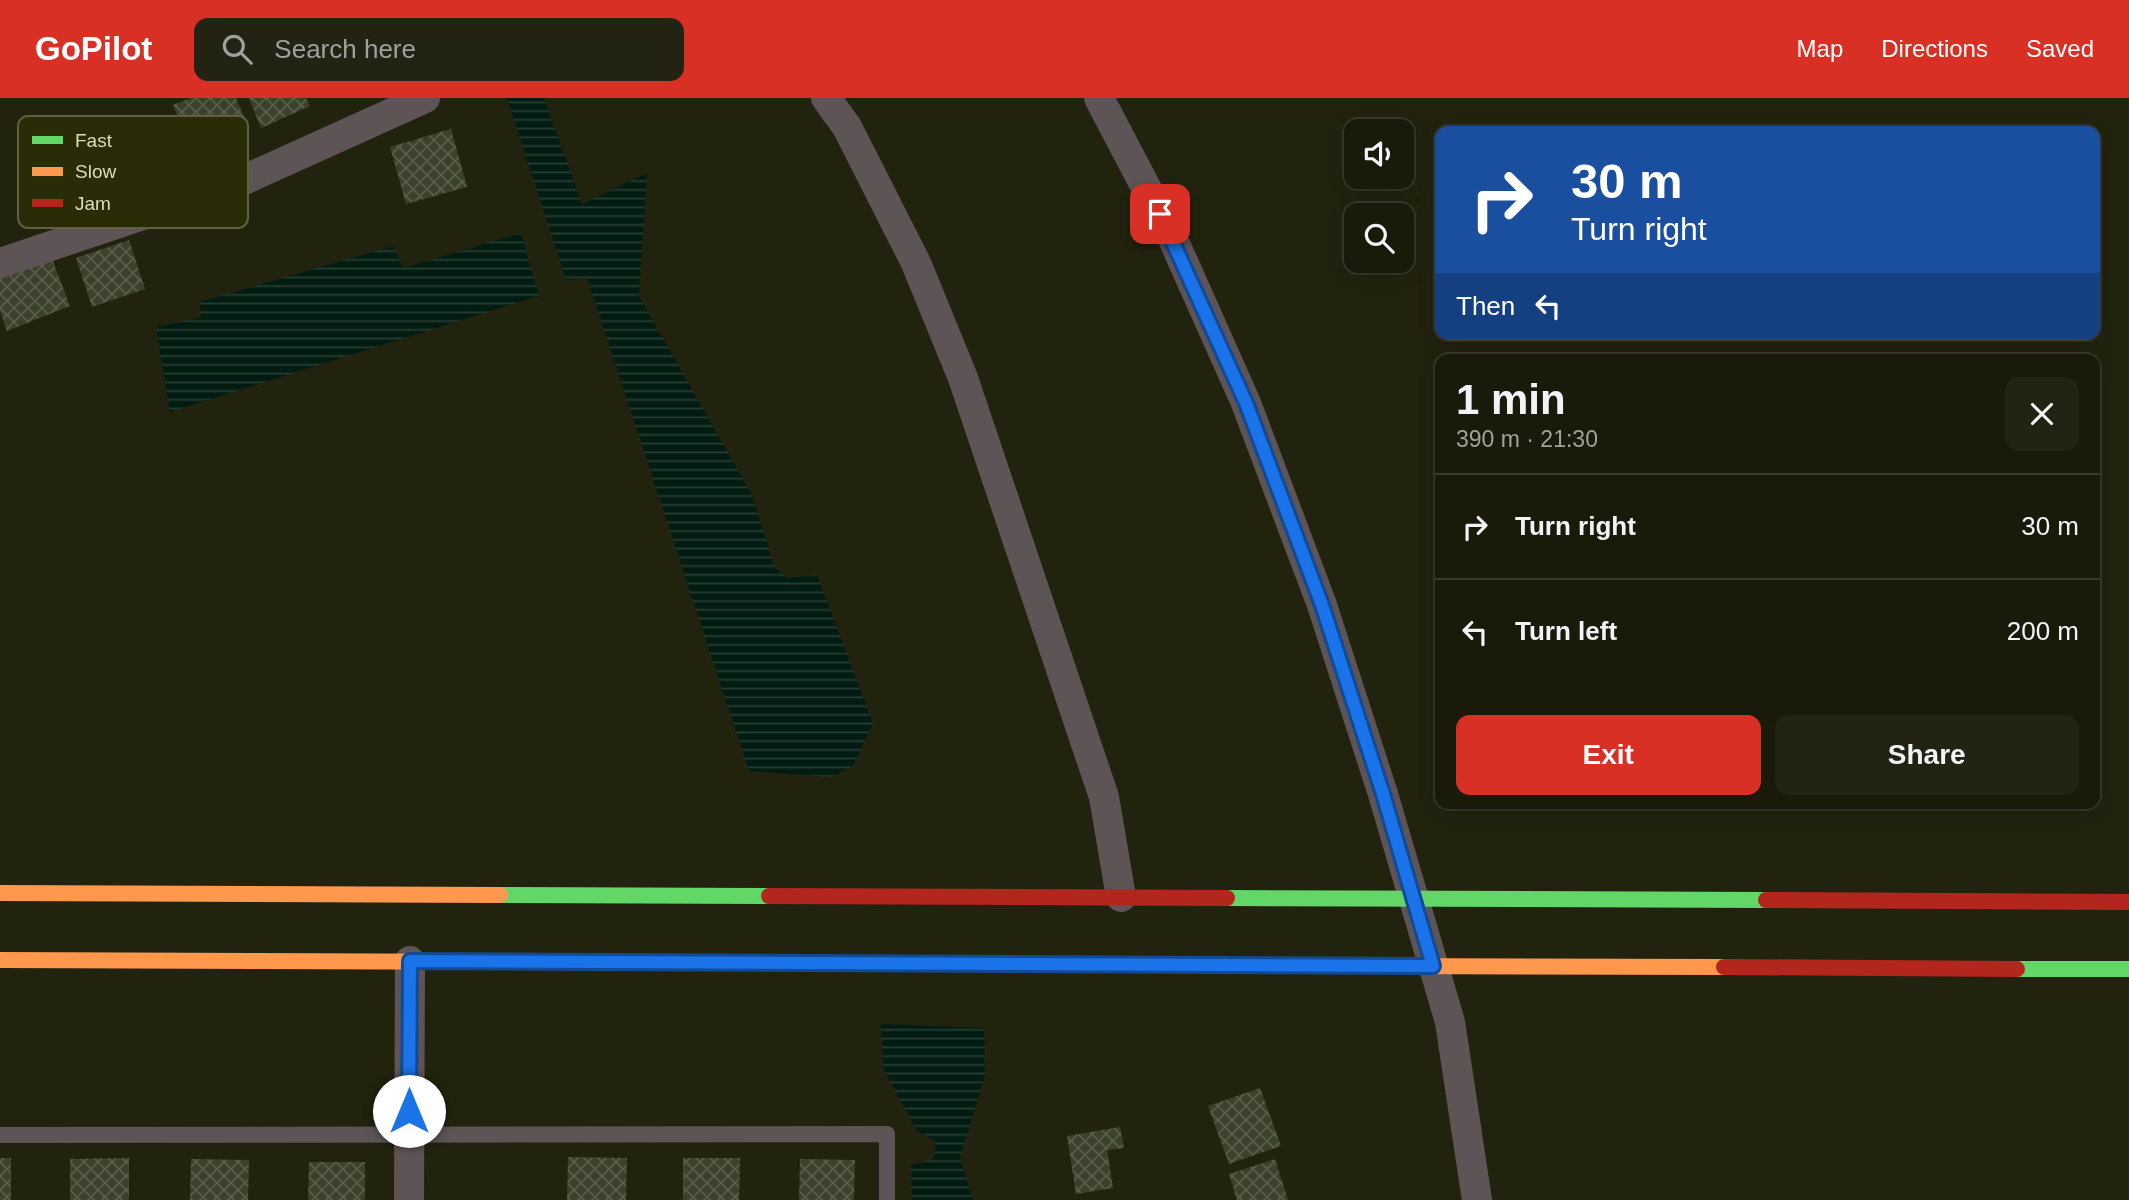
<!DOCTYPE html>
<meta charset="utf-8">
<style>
:root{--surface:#1a1a0b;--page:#232314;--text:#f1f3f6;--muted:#9fa19d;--line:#38382c;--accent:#d93025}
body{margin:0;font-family:Arial,sans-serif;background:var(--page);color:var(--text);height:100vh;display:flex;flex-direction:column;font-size:26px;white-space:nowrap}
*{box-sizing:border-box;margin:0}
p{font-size:23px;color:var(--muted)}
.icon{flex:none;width:38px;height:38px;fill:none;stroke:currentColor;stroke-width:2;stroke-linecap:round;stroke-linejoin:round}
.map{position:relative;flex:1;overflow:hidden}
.details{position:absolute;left:1435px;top:256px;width:665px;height:455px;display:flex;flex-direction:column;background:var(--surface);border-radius:14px;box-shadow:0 4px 18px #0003,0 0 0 2px var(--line)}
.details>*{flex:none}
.top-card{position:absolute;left:1435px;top:28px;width:665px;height:214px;border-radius:14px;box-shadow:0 4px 18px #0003,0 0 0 2px var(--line);background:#1a4fa0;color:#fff;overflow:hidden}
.controls{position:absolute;left:1344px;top:21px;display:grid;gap:14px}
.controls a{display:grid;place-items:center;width:70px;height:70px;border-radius:14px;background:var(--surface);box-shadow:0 4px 18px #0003,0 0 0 2px var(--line);font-size:35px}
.pin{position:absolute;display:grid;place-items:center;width:60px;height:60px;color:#fff;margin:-30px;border-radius:14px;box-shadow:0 4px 10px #0006}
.me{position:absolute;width:77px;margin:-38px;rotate:0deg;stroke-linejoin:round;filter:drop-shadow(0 0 5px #0008)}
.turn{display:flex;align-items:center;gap:24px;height:147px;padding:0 21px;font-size:32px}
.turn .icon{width:91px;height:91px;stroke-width:2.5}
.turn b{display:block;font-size:49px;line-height:60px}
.then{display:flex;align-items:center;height:66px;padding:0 21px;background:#0003;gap:14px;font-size:26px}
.round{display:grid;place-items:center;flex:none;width:74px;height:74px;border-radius:14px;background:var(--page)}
.overview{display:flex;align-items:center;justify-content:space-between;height:119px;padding:0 21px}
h1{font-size:42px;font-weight:800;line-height:52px}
.action{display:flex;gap:14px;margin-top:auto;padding:14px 21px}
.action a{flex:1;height:80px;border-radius:14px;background:var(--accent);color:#fff;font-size:28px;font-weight:800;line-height:80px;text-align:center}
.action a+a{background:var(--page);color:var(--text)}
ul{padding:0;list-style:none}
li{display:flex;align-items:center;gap:21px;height:105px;padding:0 21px;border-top:2px solid var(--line)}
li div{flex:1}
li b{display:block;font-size:26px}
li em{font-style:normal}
header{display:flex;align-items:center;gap:42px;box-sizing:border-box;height:98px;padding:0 35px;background:var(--accent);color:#fff}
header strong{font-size:33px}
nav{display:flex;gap:38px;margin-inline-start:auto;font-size:24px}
.search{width:490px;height:63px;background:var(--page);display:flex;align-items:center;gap:18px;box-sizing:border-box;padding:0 24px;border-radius:14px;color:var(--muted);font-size:26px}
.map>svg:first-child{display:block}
</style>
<header>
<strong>GoPilot</strong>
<div class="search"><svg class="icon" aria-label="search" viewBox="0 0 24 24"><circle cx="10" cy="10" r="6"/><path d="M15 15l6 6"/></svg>Search here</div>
<nav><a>Map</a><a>Directions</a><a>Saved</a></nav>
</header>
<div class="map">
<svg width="2129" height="1102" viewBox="0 0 2129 1102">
<defs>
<pattern id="water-rules" width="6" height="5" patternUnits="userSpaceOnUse" patternTransform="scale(1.75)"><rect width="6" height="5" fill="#031c12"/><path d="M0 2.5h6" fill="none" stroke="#273d33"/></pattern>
<pattern id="building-cross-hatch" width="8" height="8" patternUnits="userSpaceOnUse" patternTransform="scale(1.75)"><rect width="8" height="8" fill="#3c412c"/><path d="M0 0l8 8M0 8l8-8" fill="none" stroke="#585c49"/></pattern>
</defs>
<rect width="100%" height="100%" fill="#22230f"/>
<g fill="url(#water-rules)">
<path d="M507 0H544L582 106 647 75 639 198 752 397 775 470 788 480 817 477 873 625 853 668 831 679 749 673 587 180 566 182Z"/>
<path d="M521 135 539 198 170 314 156 229 201 219 200 204 393 148 403 170Z"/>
<path d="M881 926 984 930 985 977 960 1059 973 1102H912L911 1067 934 1061 936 1043 917 1033 884 973Z"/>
</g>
<g fill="url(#building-cross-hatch)">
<path d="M191 0H236L246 24 189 46 173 7Z"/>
<path d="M249 0H306L310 8 261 30Z"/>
<path d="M451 31 467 89 406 106 390 49Z"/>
<path d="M129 142 145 191 92 209 76 160Z"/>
<path d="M52 161 70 208 7 233 0 213V180Z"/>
<path d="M1260 990 1281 1048 1229 1066 1208 1008Z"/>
<path d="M1120 1029 1124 1050 1107 1052 1113 1090 1076 1096 1067 1038Z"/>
<path d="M568 1059 627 1060 626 1102H567Z"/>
<rect x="0" y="1060" width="11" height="42"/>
<path d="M129 1060V1102H70V1061Z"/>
<path d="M683 1060H740L739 1102H683Z"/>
<path d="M191 1061 249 1062 248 1102H190Z"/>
<path d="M800 1061 855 1062 854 1102H799Z"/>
<path d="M1275 1061 1288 1102H1237L1229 1076Z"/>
<path d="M309 1064H365V1102H308Z"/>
</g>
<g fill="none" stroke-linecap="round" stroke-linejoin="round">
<path stroke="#5e5456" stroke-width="16" d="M0 1037 887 1036V1102"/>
<g stroke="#5e5456" stroke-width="30">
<path d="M826 0 847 29 916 165 963 280 1104 699 1121 799"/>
<path d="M1099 0 1172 139 1246 305 1322 507 1383 696 1450 924 1477 1102"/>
<path d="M0 165 235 86 425 0"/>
<path d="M409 1102 410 863"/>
</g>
<g stroke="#63d668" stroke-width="16">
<path d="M500 797 769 798"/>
<path d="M1227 800 1766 802"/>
<path d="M804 865 1371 868"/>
<path d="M2017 871H2129"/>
</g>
<g stroke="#ff974d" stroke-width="16">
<path d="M0 795 500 797"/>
<path d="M0 862 514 864"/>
<path d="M1371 868 1724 869"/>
</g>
<g stroke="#b3261e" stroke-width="16">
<path d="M769 798 1227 800"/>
<path d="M1766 802 2129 804"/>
<path d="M514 864 804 865"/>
<path d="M1724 869 2017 871"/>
</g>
</g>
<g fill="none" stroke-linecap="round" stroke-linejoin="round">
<defs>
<path id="route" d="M409 1013 410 863 1433 868 1383 696 1322 507 1246 305 1160 116"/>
</defs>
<use href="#route" stroke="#114b97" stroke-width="18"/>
<use href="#route" stroke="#1a73e8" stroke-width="12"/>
</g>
<rect x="18" y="18" width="230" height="112" rx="10" fill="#2a2b07" stroke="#5f603d" stroke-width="2"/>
<rect x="32" y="38" width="31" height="8" fill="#63d668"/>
<rect x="32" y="69" width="31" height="9" fill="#ff974d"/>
<rect x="32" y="101" width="31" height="8" fill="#b3261e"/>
<g font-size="19" fill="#daddbb">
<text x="75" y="49">Fast</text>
<text x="75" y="80">Slow</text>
<text x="75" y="112">Jam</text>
</g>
</svg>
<div class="controls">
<a><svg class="icon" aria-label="sound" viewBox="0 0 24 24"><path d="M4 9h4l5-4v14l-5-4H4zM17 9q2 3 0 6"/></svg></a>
<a><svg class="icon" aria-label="search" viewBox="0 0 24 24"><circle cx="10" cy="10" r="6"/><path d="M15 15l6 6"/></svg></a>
</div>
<div class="pin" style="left:1160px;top:116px;background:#d93025"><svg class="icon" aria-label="arrive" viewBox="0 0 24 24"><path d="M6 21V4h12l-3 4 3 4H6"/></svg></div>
<svg class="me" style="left:409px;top:1013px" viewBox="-20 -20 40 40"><circle r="19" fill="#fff"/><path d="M0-13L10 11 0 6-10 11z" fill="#1a73e8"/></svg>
<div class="top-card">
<div class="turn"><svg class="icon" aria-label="right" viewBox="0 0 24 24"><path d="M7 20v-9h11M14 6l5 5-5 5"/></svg><div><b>30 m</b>Turn right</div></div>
<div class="then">Then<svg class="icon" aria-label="left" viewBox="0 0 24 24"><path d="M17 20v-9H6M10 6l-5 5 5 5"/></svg></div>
</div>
<section class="details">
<div class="overview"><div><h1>1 min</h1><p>390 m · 21:30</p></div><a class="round"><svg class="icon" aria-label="close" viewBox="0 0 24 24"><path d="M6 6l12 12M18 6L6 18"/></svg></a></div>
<ul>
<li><svg class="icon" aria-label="right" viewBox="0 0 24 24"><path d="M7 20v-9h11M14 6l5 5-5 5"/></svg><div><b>Turn right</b></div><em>30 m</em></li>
<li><svg class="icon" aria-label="left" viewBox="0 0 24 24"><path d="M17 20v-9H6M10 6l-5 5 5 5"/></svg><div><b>Turn left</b></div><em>200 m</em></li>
</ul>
<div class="action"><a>Exit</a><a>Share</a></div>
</section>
</div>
